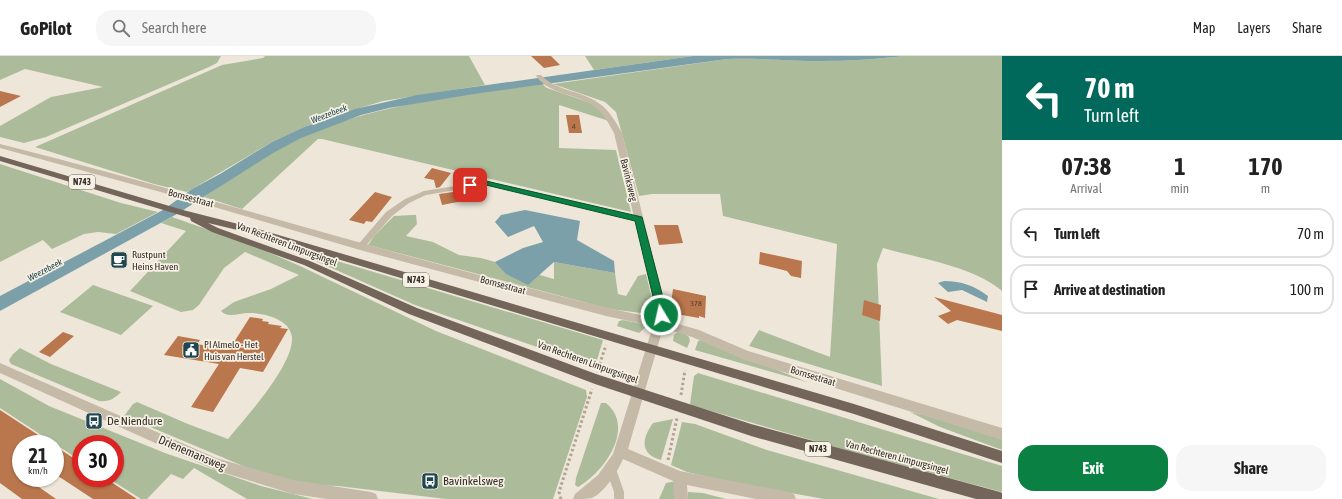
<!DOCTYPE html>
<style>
:root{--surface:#fff;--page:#f6f6f6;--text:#222;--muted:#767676;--line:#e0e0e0;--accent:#0b8043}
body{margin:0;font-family:"Asap Condensed",sans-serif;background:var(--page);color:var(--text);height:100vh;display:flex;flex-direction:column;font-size:15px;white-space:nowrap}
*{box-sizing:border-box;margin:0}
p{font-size:13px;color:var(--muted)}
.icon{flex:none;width:22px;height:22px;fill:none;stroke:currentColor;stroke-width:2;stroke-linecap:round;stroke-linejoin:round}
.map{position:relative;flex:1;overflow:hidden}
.panel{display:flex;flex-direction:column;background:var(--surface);width:340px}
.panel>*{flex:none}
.top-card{background:#00695c;color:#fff;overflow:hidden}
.speed{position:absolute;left:12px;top:379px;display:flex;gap:8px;font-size:20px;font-weight:700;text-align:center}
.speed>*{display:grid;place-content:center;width:52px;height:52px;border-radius:50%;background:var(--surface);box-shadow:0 1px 3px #0004;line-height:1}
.speed small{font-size:10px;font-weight:400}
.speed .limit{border:6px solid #d22;background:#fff;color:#111}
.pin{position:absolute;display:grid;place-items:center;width:34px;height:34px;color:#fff;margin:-17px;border-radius:8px;box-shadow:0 2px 6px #0006}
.me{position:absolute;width:44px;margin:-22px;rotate:351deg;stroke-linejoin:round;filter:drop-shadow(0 0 3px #0008)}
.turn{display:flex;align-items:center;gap:14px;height:84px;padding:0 16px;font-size:18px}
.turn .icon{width:52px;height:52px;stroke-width:2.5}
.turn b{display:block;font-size:28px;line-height:34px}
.eta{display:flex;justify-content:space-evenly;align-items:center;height:68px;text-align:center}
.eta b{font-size:24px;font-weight:700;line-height:28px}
.cta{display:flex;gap:8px;margin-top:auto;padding:8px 16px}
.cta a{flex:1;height:46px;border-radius:16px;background:var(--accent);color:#fff;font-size:16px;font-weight:700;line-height:46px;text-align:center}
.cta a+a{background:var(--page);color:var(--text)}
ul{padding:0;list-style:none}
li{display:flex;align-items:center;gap:12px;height:50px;margin:0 8px 6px;padding:0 8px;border:2px solid var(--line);border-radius:16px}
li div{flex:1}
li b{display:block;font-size:15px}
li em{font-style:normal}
header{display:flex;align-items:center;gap:24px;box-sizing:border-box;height:56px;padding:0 20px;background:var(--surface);border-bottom:1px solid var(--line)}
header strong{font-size:19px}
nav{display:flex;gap:22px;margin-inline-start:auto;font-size:14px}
.search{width:280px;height:36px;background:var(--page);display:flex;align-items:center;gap:10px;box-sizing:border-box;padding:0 14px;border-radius:16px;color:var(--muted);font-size:15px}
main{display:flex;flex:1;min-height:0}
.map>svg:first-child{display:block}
</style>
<header>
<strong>GoPilot</strong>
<div class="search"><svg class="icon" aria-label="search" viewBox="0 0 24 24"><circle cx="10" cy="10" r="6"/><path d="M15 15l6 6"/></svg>Search here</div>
<nav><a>Map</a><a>Layers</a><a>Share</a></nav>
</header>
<main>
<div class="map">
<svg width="1002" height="443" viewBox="0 0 1002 443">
<rect width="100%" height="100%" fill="#eee7d9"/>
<g fill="#acbc9b">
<path d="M0 0H221L217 7 209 11 46 81 24 87 0 81V70L51 41 103 31 25 13 0 24Z"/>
<path d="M265 0H469L485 29 383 45 330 61 304 71 272 86 187 136 154 128 35 91 222 9 263 2Z"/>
<path d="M585 0H693L594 14Z"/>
<path d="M905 0H1002V235C975 211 918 202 883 192L877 208 882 330 749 290 759 274 830 301 837 188 723 160 720 138H652L639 140 616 56 605 46 553 28 727 3C759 2 791 5 822 5 850 5 877 3 905 0Z"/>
<path d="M542 28 547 32 591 47 601 52 609 65 559 49V92L616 94 631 156 322 83H318L242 153 204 141C236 120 267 97 302 81 378 47 461 40 542 28Z"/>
<path d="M0 108 121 147 158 156 116 178 98 176 84 178 52 193 43 184 0 206Z"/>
<path d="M412 159H416L417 168 406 180 433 186 459 199 481 202 554 223V206L615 217 618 238 626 240 638 220 646 218 656 259 610 253 580 245 368 189 375 179 394 160Z"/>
<path d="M172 161 252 189 300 210 436 275 586 334 587 341 553 443H446L338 430 309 429 255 415 124 360 133 348 137 346 188 368 228 383C246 361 294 309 292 281 290 263 264 257 250 257 242 256 227 263 221 255L234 246 271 233 299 219 245 196 224 212 199 249 193 254 181 256 130 235 186 175 161 167Z"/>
<path d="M273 186 603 284 595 311 415 249Z"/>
<path d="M93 229 153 250 121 279 60 256Z"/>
<path d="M623 264 643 268 646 271 639 277 617 270 619 265Z"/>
<path d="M678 276 684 277 689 281 690 285 687 292 673 285 674 279Z"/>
<path d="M703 284 807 326 695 294 698 285Z"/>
<path d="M20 292 51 308 121 336C114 343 109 346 99 345L11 308 9 304 13 298Z"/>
<path d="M698 317 1002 410V436L856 397 694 350 690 348 694 320Z"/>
<path d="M0 323 49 350 165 397 261 430 313 443H247L194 412 183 423 171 418 147 443H141L108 422H115V388H81V405L0 352Z"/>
<path d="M601 347H606C636 372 604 416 578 431L575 429 576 422Z"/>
<path d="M910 356 932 361 1002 381V394L940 371Z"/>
<path d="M673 363 661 404C639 398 642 382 653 367Z"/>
<path d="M682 366 695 368 767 394 939 443H824L730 426 687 416 671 409Z"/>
<path d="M677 425V443H659L666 427Z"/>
<path d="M688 436 703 437 726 443H688Z"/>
</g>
<g fill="#7ba0a9">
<path d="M693 0H905C877 3 850 5 822 5 791 5 759 2 727 3L474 38 389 52 361 59 301 82 273 97 177 158 0 255V240L163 154 192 133 220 118 272 86 304 71 355 53 417 39Z"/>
<path d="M525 154 580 165 577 184 614 205 615 217 554 206 528 229 506 218 495 206 523 192 543 186 534 170 508 181 495 166 501 159Z"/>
<path d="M944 225C961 225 975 230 988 240L987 246 962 234 948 236 938 227Z"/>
</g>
<g fill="#ba764c">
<path d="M531 0H551L560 9 544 12Z"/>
<path d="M0 35 21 40 0 51Z"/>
<path d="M566 59H579L582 77H569Z"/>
<path d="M432 112 451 117 440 131 436 132 434 124 424 122Z"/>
<path d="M474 133 478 142 442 149 439 138Z"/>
<path d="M375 136 392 141 372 166 366 165 364 168 349 164Z"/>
<path d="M654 169H678L683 187 659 189Z"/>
<path d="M760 196 802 205 801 222 791 220 787 215 759 208Z"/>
<path d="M673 233 706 240 705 262 699 260V262L676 258V256L670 254Z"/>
<path d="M934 241 1002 259V275L957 264 948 268 938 260 951 255Z"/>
<path d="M864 244 881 249 880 265 862 259Z"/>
<path d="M250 261 263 263 262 265 269 266 268 268 282 270 280 272 288 273 263 316 240 312 213 356 191 351 219 308 164 299 178 280 200 284 197 288 229 294Z"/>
<path d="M63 276 74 280 50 301 39 296Z"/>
<path d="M0 354 52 388H21V422H26L56 443H22L0 427Z"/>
<path d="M55 390 81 407V422H105L137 443H93L55 418Z"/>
</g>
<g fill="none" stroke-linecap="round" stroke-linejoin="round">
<g stroke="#b1a391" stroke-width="3" stroke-dasharray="2.5 2.5" stroke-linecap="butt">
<path d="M598 313 606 289"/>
<path d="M681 339 685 314"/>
<path d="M668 404 677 362"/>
<path d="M561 443 559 436 592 333"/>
</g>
<g fill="#c5b9a7" fill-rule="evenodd">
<path d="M486 125 639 161 643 163 639 165 486 129 426 139 409 147 392 160 363 193H357L356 191 386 156 405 143 424 135Z"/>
<path d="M611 408 615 409 616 413 624 436V443H614V436L606 413 607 409Z"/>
</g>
<g fill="#c5b9a7" fill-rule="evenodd">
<path d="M537 19H541C555 34 576 34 594 44 607 51 615 64 622 77L665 249V264L699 274 748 295 1002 372V384L745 304 692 281 663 272 628 393 680 415 789 436 794 438 796 443H756L687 429 688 443H674L673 425 623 403C618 415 604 437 592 442 587 443 578 443 573 443L575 438 598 419 613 398 653 270 606 260 360 194 197 146 0 92V88C161 128 319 177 479 219 537 234 595 250 654 262L655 249 614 77C609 68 604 58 596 52 577 36 552 41 536 20Z"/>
<path d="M0 307 216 402 293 424 371 436 376 438 378 443H327L293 438 215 414 0 317Z"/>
</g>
<path fill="#736559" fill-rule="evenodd" d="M0 100 183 154 258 173 854 348 1002 395V407L854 358 254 178 208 167 218 172 310 205 417 252 596 318 751 368 1000 436 1002 437V443H976L751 380 595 328 409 258 304 209 212 176 191 165 190 162 0 105Z"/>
</g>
<path fill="#0b8043" stroke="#07532c" d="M486 125 642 161 665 249 666 259 664 261H657L655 249 635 165 486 129 470 132 466 129 470 127Z"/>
<defs>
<symbol id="cafe-square" viewBox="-11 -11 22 22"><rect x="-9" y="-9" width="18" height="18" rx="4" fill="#204650" stroke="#f7f1e5"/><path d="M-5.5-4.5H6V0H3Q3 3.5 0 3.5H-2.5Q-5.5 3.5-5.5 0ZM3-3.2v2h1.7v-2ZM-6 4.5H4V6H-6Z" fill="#fff"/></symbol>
<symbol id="civic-square" viewBox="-11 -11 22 22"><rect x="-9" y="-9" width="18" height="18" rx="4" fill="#204650" stroke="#f7f1e5"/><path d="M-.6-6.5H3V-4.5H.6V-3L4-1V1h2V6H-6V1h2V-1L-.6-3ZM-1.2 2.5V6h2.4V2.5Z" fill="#fff"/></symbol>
<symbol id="bus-square" viewBox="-11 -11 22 22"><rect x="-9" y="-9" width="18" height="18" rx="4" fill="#204650" stroke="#f7f1e5"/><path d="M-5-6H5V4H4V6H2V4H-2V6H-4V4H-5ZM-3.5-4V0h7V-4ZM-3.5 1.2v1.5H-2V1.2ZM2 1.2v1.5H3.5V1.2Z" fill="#fff"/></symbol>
</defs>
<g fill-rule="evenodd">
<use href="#cafe-square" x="109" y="194" width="20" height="20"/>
<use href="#civic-square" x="181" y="284" width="20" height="20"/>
<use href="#bus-square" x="84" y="355" width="20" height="20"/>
<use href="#bus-square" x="420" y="415" width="20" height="20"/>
</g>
<g text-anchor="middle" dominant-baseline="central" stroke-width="3.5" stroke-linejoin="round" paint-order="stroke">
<g font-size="8" fill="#543e30">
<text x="574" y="70">4</text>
<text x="696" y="247">378</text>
</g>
<g font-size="9" font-style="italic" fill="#204650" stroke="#f7f1e5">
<text transform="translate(329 58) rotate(-21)">Weezebeek</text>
<text transform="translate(45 214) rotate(-28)">Weezebeek</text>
</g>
<g fill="#f7f1e5" stroke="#6d6760" stroke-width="1">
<rect x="69" y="119" width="26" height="14" rx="3"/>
<rect x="403" y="217" width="26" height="14" rx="3"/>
<rect x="805" y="386" width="26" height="14" rx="3"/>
</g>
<g font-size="9" font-weight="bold" fill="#322c27">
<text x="82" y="126">N743</text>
<text x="416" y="224">N743</text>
<text x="818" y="393">N743</text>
</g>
<g font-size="10" fill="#322c27" stroke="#f7f1e5">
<text transform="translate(629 124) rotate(76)">Bavinksweg</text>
<text transform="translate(191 142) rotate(15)">Bornsestraat</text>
<text transform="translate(287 188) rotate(21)">Van Rechteren Limpurgsingel</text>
<text transform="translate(503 229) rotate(15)">Bornsestraat</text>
<text transform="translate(588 306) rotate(20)">Van Rechteren Limpurgsingel</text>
<text transform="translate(813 320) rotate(17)">Bornsestraat</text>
<text transform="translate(897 401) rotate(15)">Van Rechteren Limpurgsingel</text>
</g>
<g font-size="10" fill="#322c27" stroke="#f7f1e5" text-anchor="start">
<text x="132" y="198">Rustpunt<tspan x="132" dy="12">Heins Haven</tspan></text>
<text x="204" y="288">PI Almelo - Het<tspan x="204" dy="12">Huis van Herstel</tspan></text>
</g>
<g font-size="12" fill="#322c27" stroke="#f7f1e5" text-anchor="start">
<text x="107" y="365">De Niendure</text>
<text x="443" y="425">Bavinkelsweg</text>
</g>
<g font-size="12" fill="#322c27" stroke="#f7f1e5">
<text transform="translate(192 397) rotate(23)">Drienemansweg</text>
</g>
</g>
</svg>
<div class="speed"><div>21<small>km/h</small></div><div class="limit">30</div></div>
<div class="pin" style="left:470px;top:129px;background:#d93025"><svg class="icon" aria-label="arrive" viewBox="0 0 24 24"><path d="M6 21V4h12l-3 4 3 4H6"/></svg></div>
<svg class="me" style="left:661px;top:259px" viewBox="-20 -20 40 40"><circle r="17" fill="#0b8043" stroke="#fff" stroke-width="3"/><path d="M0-11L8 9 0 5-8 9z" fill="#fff"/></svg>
</div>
<section class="panel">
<div class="top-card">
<div class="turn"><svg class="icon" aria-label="left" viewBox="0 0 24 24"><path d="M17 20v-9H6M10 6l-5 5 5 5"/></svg><div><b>70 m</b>Turn left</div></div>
</div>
<div class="eta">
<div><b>07:38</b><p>Arrival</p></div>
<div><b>1</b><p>min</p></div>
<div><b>170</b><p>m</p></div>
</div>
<ul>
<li><svg class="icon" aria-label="left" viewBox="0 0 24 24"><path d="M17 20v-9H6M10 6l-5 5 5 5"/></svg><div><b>Turn left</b></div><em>70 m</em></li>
<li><svg class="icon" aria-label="arrive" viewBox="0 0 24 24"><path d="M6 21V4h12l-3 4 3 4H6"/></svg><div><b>Arrive at destination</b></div><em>100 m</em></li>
</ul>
<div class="cta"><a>Exit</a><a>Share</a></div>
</section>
</main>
